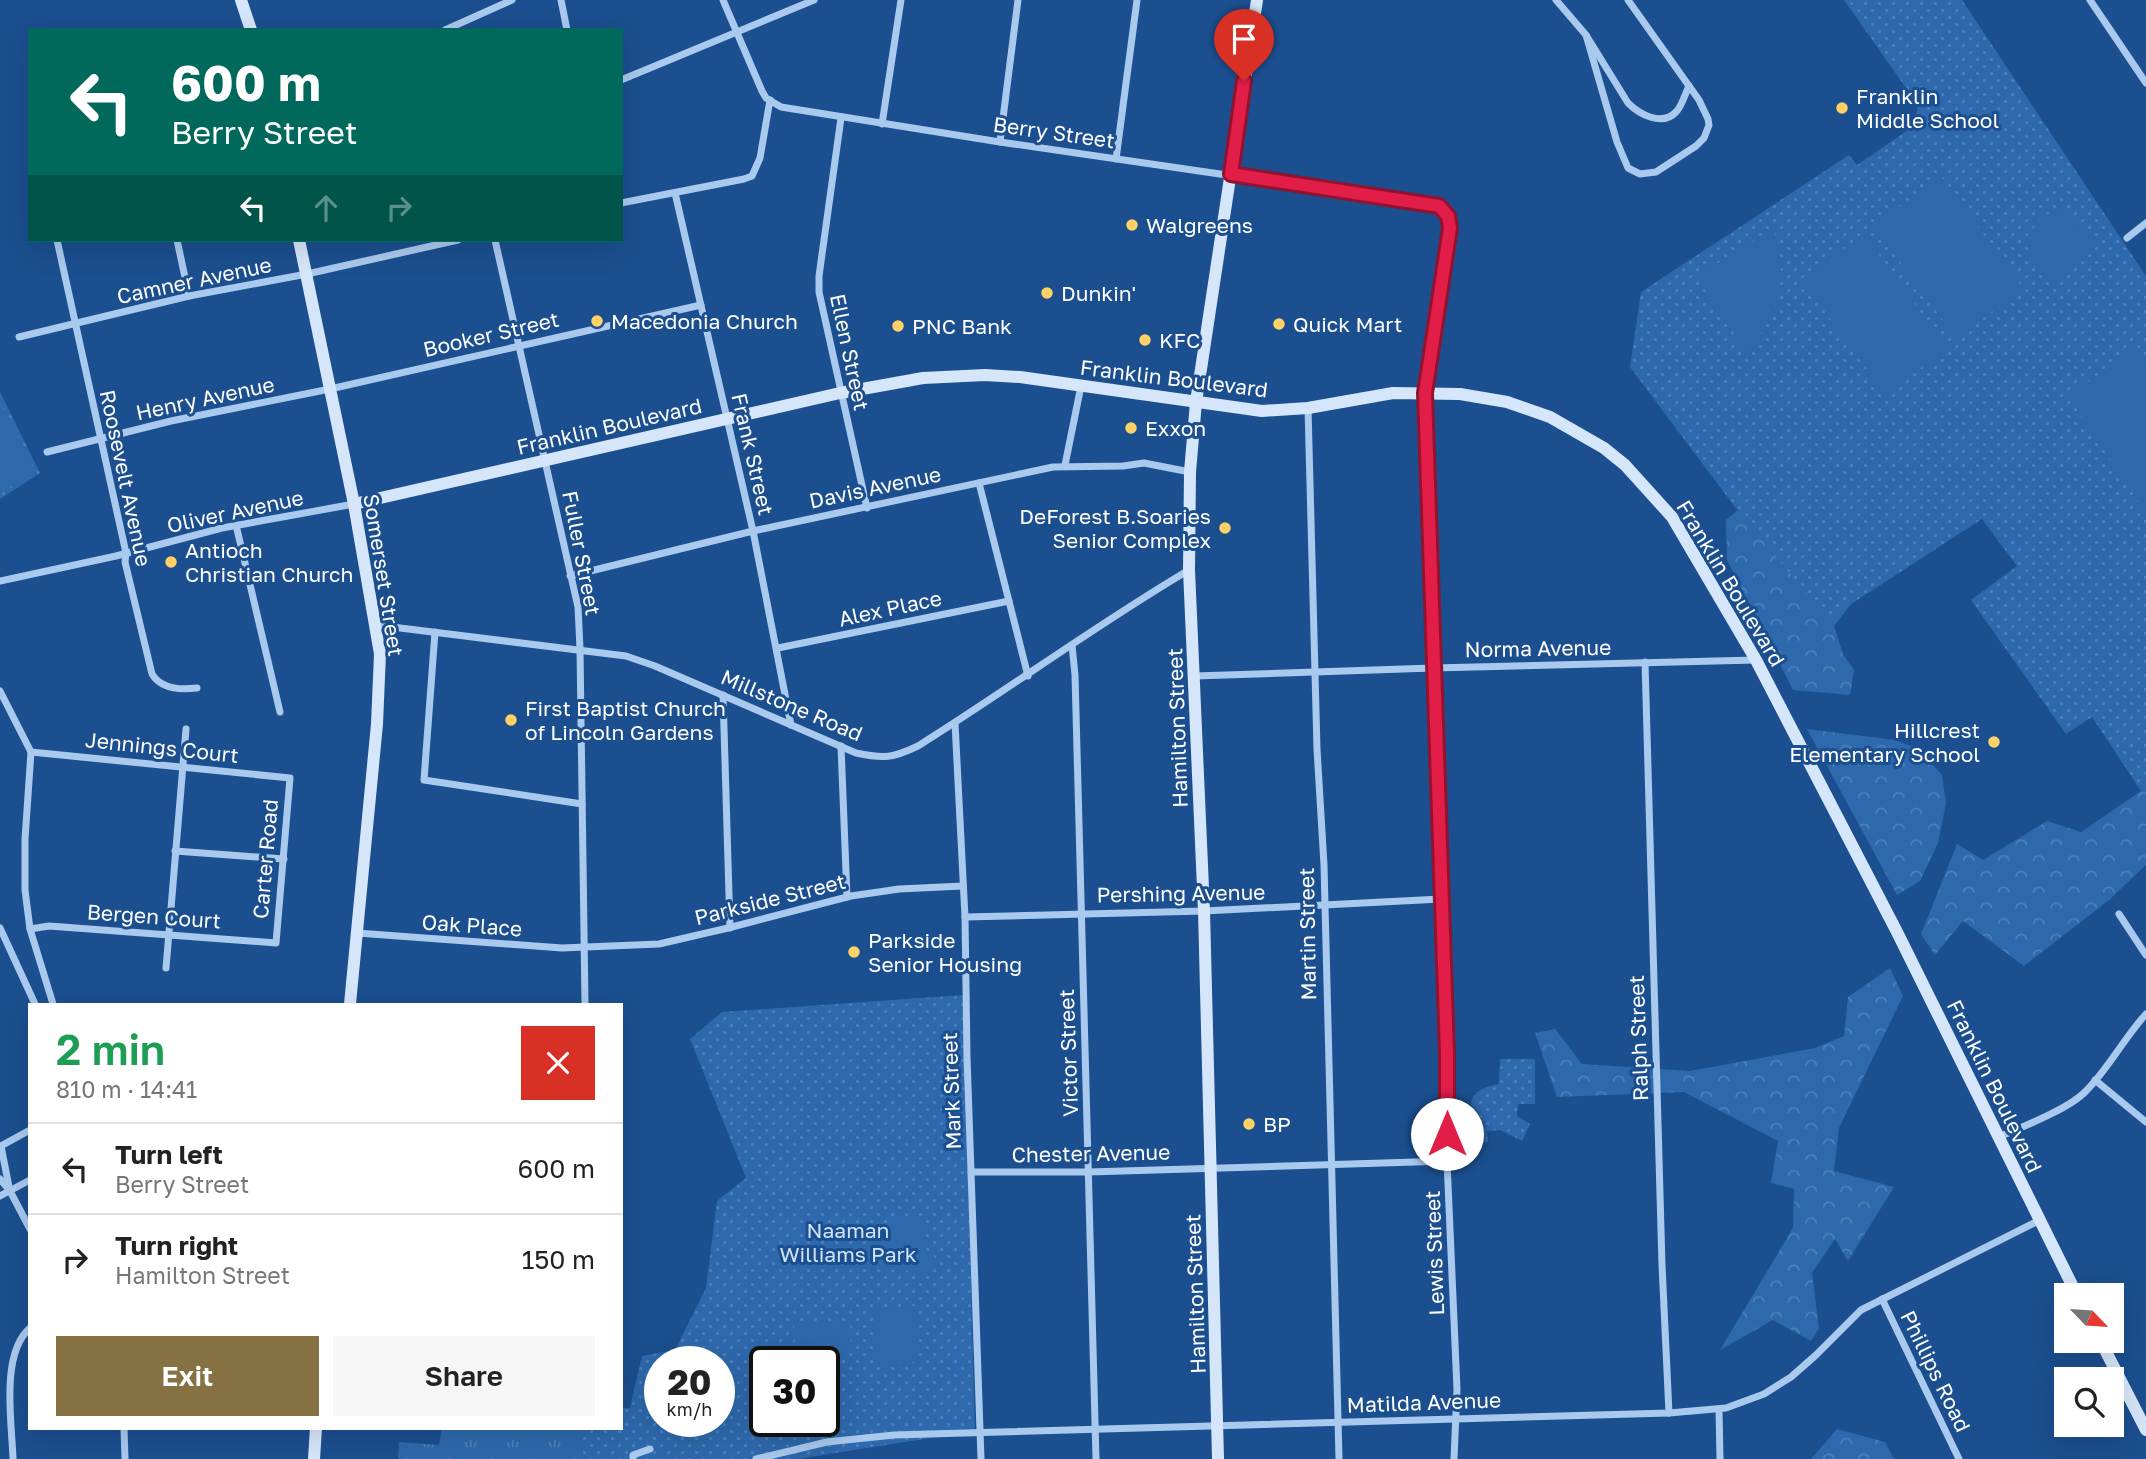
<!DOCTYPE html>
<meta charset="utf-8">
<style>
:root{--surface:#fff;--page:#f6f6f6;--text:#222;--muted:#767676;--line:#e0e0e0;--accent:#857141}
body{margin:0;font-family:"Golos Text",sans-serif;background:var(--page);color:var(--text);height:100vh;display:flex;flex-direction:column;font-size:26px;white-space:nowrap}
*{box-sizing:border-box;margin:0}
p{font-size:23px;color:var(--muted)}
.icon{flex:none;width:38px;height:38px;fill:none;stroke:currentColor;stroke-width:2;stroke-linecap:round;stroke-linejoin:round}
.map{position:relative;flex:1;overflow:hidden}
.sheet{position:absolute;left:28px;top:1003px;width:595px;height:427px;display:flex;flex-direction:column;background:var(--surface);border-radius:0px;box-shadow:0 7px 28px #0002}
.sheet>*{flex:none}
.top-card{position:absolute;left:28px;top:28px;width:595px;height:214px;border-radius:0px;box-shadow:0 7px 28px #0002;background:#00695c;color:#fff;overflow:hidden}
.needle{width:46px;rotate:115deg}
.fabs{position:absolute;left:2054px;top:1283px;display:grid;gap:14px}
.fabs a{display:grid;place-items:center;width:70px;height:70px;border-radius:0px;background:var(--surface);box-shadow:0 7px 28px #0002;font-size:35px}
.speed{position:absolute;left:644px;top:1346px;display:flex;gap:14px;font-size:35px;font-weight:700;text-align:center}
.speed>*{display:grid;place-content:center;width:91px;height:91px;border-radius:50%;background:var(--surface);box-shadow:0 7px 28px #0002;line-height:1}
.speed small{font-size:18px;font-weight:400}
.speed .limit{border:4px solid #111;border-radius:10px;background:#fff;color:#111}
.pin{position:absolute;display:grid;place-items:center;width:60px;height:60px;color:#fff;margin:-72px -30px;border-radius:50% 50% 50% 0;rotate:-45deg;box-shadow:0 0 7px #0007}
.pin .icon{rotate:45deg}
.me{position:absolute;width:77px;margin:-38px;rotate:0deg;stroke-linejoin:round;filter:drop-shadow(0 0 5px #0008)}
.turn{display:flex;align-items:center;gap:24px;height:147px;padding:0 28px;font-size:32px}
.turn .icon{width:91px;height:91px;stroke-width:2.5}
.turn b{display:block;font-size:49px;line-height:60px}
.lanes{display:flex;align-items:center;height:66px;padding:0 28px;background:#0003;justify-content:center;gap:35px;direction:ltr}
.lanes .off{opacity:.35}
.round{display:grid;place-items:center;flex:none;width:74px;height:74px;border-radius:0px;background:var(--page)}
.overview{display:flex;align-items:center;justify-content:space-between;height:119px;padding:0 28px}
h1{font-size:42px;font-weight:600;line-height:52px;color:#1e9e55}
.cta{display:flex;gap:14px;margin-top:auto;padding:14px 28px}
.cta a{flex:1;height:80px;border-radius:0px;background:var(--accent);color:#fff;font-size:28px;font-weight:600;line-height:80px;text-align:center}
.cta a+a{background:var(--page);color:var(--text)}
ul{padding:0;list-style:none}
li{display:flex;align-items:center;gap:21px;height:91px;padding:0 28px;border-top:2px solid var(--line)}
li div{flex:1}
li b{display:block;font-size:26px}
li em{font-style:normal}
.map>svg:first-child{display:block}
</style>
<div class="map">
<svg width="2146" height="1459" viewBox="0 0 2146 1459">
<defs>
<pattern id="grass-tufts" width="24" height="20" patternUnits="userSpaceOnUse" patternTransform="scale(1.75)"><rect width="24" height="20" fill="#2e69ad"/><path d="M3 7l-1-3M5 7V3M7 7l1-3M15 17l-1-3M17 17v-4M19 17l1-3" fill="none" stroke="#4d80b9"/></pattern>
<pattern id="forest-crowns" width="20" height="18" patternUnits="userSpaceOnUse" patternTransform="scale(1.75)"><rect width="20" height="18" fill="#2e69ad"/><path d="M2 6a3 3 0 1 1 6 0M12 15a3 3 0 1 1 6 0" fill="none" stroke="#4d80b9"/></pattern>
<pattern id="park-dots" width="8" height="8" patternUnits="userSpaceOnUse" patternTransform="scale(1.75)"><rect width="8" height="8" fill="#2e69ad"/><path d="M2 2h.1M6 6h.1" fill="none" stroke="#4d80b9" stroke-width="1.8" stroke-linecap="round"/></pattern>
</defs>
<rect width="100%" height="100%" fill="#1b4f8f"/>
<path fill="url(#grass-tufts)" d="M442 1428H579L583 1459H398L399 1442 439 1445Z"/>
<g fill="url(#forest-crowns)">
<path d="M1751 499 1870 587 1851 604 1834 626 1843 654 1854 670 1850 695 1793 690 1727 560 1726 520Z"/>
<path d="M1807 729 1895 740 1919 749 1942 775 1946 803 1938 843 1920 881 1897 895Z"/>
<path d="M2146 774V865L2109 900 2024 966 1963 921 1935 955 1921 934 1957 844 1983 860 2047 821 2081 832 2141 791Z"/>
<path d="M1890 968 1903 996 1839 1128 1834 1171 1894 1187 1848 1261 1835 1239 1812 1273 1819 1328 1811 1341 1773 1320 1720 1350 1793 1228 1794 1189 1771 1183 1778 1141 1684 1092 1557 1097 1535 1033 1555 1029 1582 1064 1690 1071 1815 1048 1844 1036 1848 997Z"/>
<path d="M1837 1429 1885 1442 1894 1459H1811Z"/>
</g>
<g fill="url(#park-dots)" fill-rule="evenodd">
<path d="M1844 0H1962L2146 276V774L2141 791 2092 717 2066 734 1971 600 2017 566 1982 519 1828 619 1735 507 1630 367 1641 292 1849 155 1857 165 1914 126 1918 105Z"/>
<path d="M0 392 40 473 0 499Z"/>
<path d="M963 995 975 1431 797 1459H583L579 1428H621V1408H630L642 1356 675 1350 706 1288 717 1201 746 1178 690 1039 722 1012ZM660 1362H719V1421H660ZM765 1362H824V1421H765Z"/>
<path d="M1500 1059H1535V1104H1518L1517 1116 1530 1124 1522 1141 1500 1130 1487 1131 1488 1142 1467 1143 1466 1115 1471 1114C1468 1094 1481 1087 1499 1084Z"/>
</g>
<g fill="#2e69ad">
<path d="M1941 176 2023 289 1956 338 1874 226Z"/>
<path d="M2064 209 2093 243 2092 252 2058 282C2017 267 2021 215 2064 209Z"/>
<path d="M1773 228C1790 273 1780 318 1746 351L1702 285 1704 272Z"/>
<path d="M1864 234 1947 349 1885 394 1802 280Z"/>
<path d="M2136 348 2146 364V513L2068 396Z"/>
<path d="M0 401 36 473 0 493Z"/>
<path d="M899 1217 926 1219 925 1249 934 1256 935 1269 923 1277 914 1276 910 1271 881 1269C868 1245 881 1233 899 1217Z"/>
<path d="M915 1306 917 1362 874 1363 873 1308Z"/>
<path d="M850 1322 851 1351 795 1352 794 1323Z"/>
</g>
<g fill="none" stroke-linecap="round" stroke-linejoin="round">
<g stroke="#a9c9ee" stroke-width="7">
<path d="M561 0 567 30"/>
<path d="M723 0 762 91 766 98 781 107 1000 142 1439 206C1448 211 1448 219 1450 228L1425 393 1447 1053V1161L1457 1389 1454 1459"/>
<path d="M1556 0 1586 35 1628 103C1639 114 1662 127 1676 112 1682 106 1685 94 1689 86"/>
<path d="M2090 0 2146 83"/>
<path d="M445 30 512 0"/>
<path d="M1586 35 1617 142 1628 168 1640 174 1656 172 1696 146 1704 138 1709 125 1708 119 1699 100 1628 0"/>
<path d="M621 80 814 0"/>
<path d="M841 118 819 276V292L867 508"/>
<path d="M882 124 901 0"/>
<path d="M1000 142 1018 0"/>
<path d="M1116 159 1137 0"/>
<path d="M675 193 753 531 791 725"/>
<path d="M621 203 744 179 752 176 760 158 770 100"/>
<path d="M2127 238 2146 223"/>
<path d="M57 240 126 553 125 562 152 674C161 689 181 690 197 688"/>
<path d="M177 240 189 296"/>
<path d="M495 240 578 607 580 649 585 1004"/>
<path d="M19 337 189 296 307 274 458 240"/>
<path d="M1308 408 1317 749 1324 865 1339 1459"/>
<path d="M47 452 171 421 330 389 701 305"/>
<path d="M1065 465 1081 386"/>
<path d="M979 483 1028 676"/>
<path d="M236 525 280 712"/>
<path d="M570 576 753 531 1053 467 1123 466 1144 463 1190 472"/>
<path d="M0 581 116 556 222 528 354 504"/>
<path d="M376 625 626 656 655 666 856 753C884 759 893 758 918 746 1009 689 1096 625 1189 570"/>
<path d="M435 632 424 780 582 804"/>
<path d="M1072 645 1075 675 1096 1459"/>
<path d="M778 648 1009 601"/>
<path d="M1645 662 1662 1265 1669 1413"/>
<path d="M1195 676 1433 668 1756 660"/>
<path d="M0 691 31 752 25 839V890L30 929 53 1004"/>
<path d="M723 695 730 928"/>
<path d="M955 723 965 917 967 1057 981 1459"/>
<path d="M841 746 847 897"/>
<path d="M175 851 284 859"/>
<path d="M2119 914 2146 955"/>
<path d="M965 917 1204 911 1441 899"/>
<path d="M0 928 35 1004"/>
<path d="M30 929 49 926 276 943 290 778 31 752"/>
<path d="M357 933 562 948 659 944 728 928 851 896 899 889 963 886"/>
<path d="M166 968 186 729"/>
<path d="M2095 1080 2146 1122"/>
<path d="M1999 1137C2022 1127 2069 1109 2086 1091 2109 1068 2124 1038 2146 1014"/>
<path d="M1 1146 9 1187"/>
<path d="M1 1146 30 1130"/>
<path d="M971 1172H1089L1447 1161"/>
<path d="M0 1179 10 1191 30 1229"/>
<path d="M0 1196 30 1180"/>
<path d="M1882 1299 1959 1459"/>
<path d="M1719 1409 1720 1459"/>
<path d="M124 1428 125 1459"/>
<path d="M13 1459C12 1423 0 1354 30 1328"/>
<path d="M633 1459V1455L650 1449"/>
<path d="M756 1459 827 1442 894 1435 1669 1413 1726 1408 1764 1394 1791 1377 1816 1355 1861 1310 2040 1220"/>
</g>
<g stroke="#d6e6fa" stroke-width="12">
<path d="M241 0 251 30"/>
<path d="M299 240 354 504 380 654 377 724 350 1004"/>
<path d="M354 504 840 393 923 378 985 375 1020 377 1262 411 1308 408 1393 393 1460 394 1507 402 1550 417 1604 448 1625 465 1672 517 1756 660 1897 932 2077 1295"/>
<path d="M2100 1340 2146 1430"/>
<path d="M314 1459 316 1428"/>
<path d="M1218 1459 1204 911 1189 570 1190 472 1196 402 1257 0"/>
</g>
</g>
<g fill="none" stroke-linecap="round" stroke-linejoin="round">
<defs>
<path id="route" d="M1244 81 1231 174 1439 206 1448 216 1450 228 1425 393 1447 1053V1134"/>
</defs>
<use href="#route" stroke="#92132f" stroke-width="18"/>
<use href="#route" stroke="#e11d48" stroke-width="12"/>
</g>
<g fill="#ffd166" stroke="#1b4f8f" stroke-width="2.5">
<circle cx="1842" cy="108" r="7"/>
<circle cx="1132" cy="225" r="7"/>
<circle cx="1047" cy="293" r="7"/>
<circle cx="597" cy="321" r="7"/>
<circle cx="1279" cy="324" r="7"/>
<circle cx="898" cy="326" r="7"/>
<circle cx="1145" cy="340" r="7"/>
<circle cx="1131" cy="428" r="7"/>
<circle cx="1225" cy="528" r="7"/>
<circle cx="171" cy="562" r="7"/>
<circle cx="511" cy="720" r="7"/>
<circle cx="1994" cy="742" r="7"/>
<circle cx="854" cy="952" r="7"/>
<circle cx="1249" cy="1124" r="7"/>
</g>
<g text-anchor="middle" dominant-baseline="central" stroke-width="6" stroke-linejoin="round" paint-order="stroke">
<g font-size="21" fill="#fff" stroke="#1b4f8f" text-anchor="start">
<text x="1856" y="96">Franklin<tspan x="1856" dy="24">Middle School</tspan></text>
<text x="1146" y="225">Walgreens</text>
<text x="1061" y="293">Dunkin'</text>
<text x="611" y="321">Macedonia Church</text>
<text x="1293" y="324">Quick Mart</text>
<text x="912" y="326">PNC Bank</text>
<text x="1159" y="340">KFC</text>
<text x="1145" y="428">Exxon</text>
<text x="1211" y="516" text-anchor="end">DeForest B.Soaries<tspan x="1211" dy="24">Senior Complex</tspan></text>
<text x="185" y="550">Antioch<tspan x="185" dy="24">Christian Church</tspan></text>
<text x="525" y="708">First Baptist Church<tspan x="525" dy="24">of Lincoln Gardens</tspan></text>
<text x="1980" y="730" text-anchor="end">Hillcrest<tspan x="1980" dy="24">Elementary School</tspan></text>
<text x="868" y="940">Parkside<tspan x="868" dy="24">Senior Housing</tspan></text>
<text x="1263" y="1124">BP</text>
</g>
<g font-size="21" fill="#fff" stroke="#1b4f8f">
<text transform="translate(1054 132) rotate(8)">Berry Street</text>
<text transform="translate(194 280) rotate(-12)">Camner Avenue</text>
<text transform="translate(491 334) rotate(-13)">Booker Street</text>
<text transform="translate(850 352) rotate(78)">Ellen Street</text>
<text transform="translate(1174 378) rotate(7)">Franklin Boulevard</text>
<text transform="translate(205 398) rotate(-12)">Henry Avenue</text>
<text transform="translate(609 426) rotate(-13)">Franklin Boulevard</text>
<text transform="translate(753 454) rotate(77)">Frank Street</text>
<text transform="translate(126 478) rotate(78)">Roosevelt Avenue</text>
<text transform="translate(875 487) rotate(-12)">Davis Avenue</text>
<text transform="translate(235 511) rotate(-12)">Oliver Avenue</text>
<text transform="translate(582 553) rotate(79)">Fuller Street</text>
<text transform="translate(384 575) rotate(81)">Somerset Street</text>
<text transform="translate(1731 583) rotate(59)">Franklin Boulevard</text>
<text transform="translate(890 608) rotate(-12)">Alex Place</text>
<text transform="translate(1538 648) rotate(-1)">Norma Avenue</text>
<text transform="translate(792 705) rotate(23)">Millstone Road</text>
<text transform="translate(1177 728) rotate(-92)">Hamilton Street</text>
<text transform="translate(162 747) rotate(6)">Jennings Court</text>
<text transform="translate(265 859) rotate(-85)">Carter Road</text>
<text transform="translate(1181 893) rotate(-1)">Pershing Avenue</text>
<text transform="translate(770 899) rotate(-14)">Parkside Street</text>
<text transform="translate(154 916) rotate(4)">Bergen Court</text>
<text transform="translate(472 925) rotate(4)">Oak Place</text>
<text transform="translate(1307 934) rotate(-91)">Martin Street</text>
<text transform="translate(1638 1038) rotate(-92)">Ralph Street</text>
<text transform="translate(1068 1053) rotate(-92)">Victor Street</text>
<text transform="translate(1995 1086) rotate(64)">Franklin Boulevard</text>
<text transform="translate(951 1091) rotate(-92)">Mark Street</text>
<text transform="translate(1091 1153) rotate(-1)">Chester Avenue</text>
<text transform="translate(1434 1253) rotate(-92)">Lewis Street</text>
<text transform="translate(1195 1294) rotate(-92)">Hamilton Street</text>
<text transform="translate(1936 1371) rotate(64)">Phillips Road</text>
<text transform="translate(1424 1402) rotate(-2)">Matilda Avenue</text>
</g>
<g font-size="21" fill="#cfe3fa" stroke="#1b4f8f">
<text x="848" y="1230">Naaman<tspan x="848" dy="24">Williams Park</tspan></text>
</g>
</g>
</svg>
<div class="fabs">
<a><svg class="needle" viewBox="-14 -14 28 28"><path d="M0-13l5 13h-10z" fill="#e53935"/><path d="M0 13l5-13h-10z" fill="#767676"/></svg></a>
<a><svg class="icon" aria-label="search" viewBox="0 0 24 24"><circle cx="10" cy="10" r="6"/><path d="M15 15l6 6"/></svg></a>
</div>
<div class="speed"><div>20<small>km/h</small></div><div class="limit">30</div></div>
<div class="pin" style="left:1244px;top:81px;background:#d93025"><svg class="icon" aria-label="arrive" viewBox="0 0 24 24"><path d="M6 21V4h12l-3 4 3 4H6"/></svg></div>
<svg class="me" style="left:1447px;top:1134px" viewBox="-20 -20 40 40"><circle r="19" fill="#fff"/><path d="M0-13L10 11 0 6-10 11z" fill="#e11d48"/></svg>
<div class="top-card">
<div class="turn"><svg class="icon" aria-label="left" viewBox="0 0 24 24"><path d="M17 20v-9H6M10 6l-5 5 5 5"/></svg><div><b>600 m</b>Berry Street</div></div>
<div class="lanes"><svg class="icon" aria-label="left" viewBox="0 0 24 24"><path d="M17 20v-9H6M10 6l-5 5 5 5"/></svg><svg class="icon off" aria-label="ahead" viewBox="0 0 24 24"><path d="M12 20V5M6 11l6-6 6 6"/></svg><svg class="icon off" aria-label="right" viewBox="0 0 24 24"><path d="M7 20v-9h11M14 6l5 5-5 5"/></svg></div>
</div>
<section class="sheet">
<div class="overview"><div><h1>2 min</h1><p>810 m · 14:41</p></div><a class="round" style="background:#d93025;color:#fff"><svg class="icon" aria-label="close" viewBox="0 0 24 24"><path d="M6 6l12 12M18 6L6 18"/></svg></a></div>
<ul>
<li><svg class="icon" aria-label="left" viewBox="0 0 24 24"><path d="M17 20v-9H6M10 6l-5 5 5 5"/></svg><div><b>Turn left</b><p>Berry Street</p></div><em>600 m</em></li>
<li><svg class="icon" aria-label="right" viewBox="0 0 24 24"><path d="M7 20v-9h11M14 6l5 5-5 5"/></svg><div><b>Turn right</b><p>Hamilton Street</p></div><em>150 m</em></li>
</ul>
<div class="cta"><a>Exit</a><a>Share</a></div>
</section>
</div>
